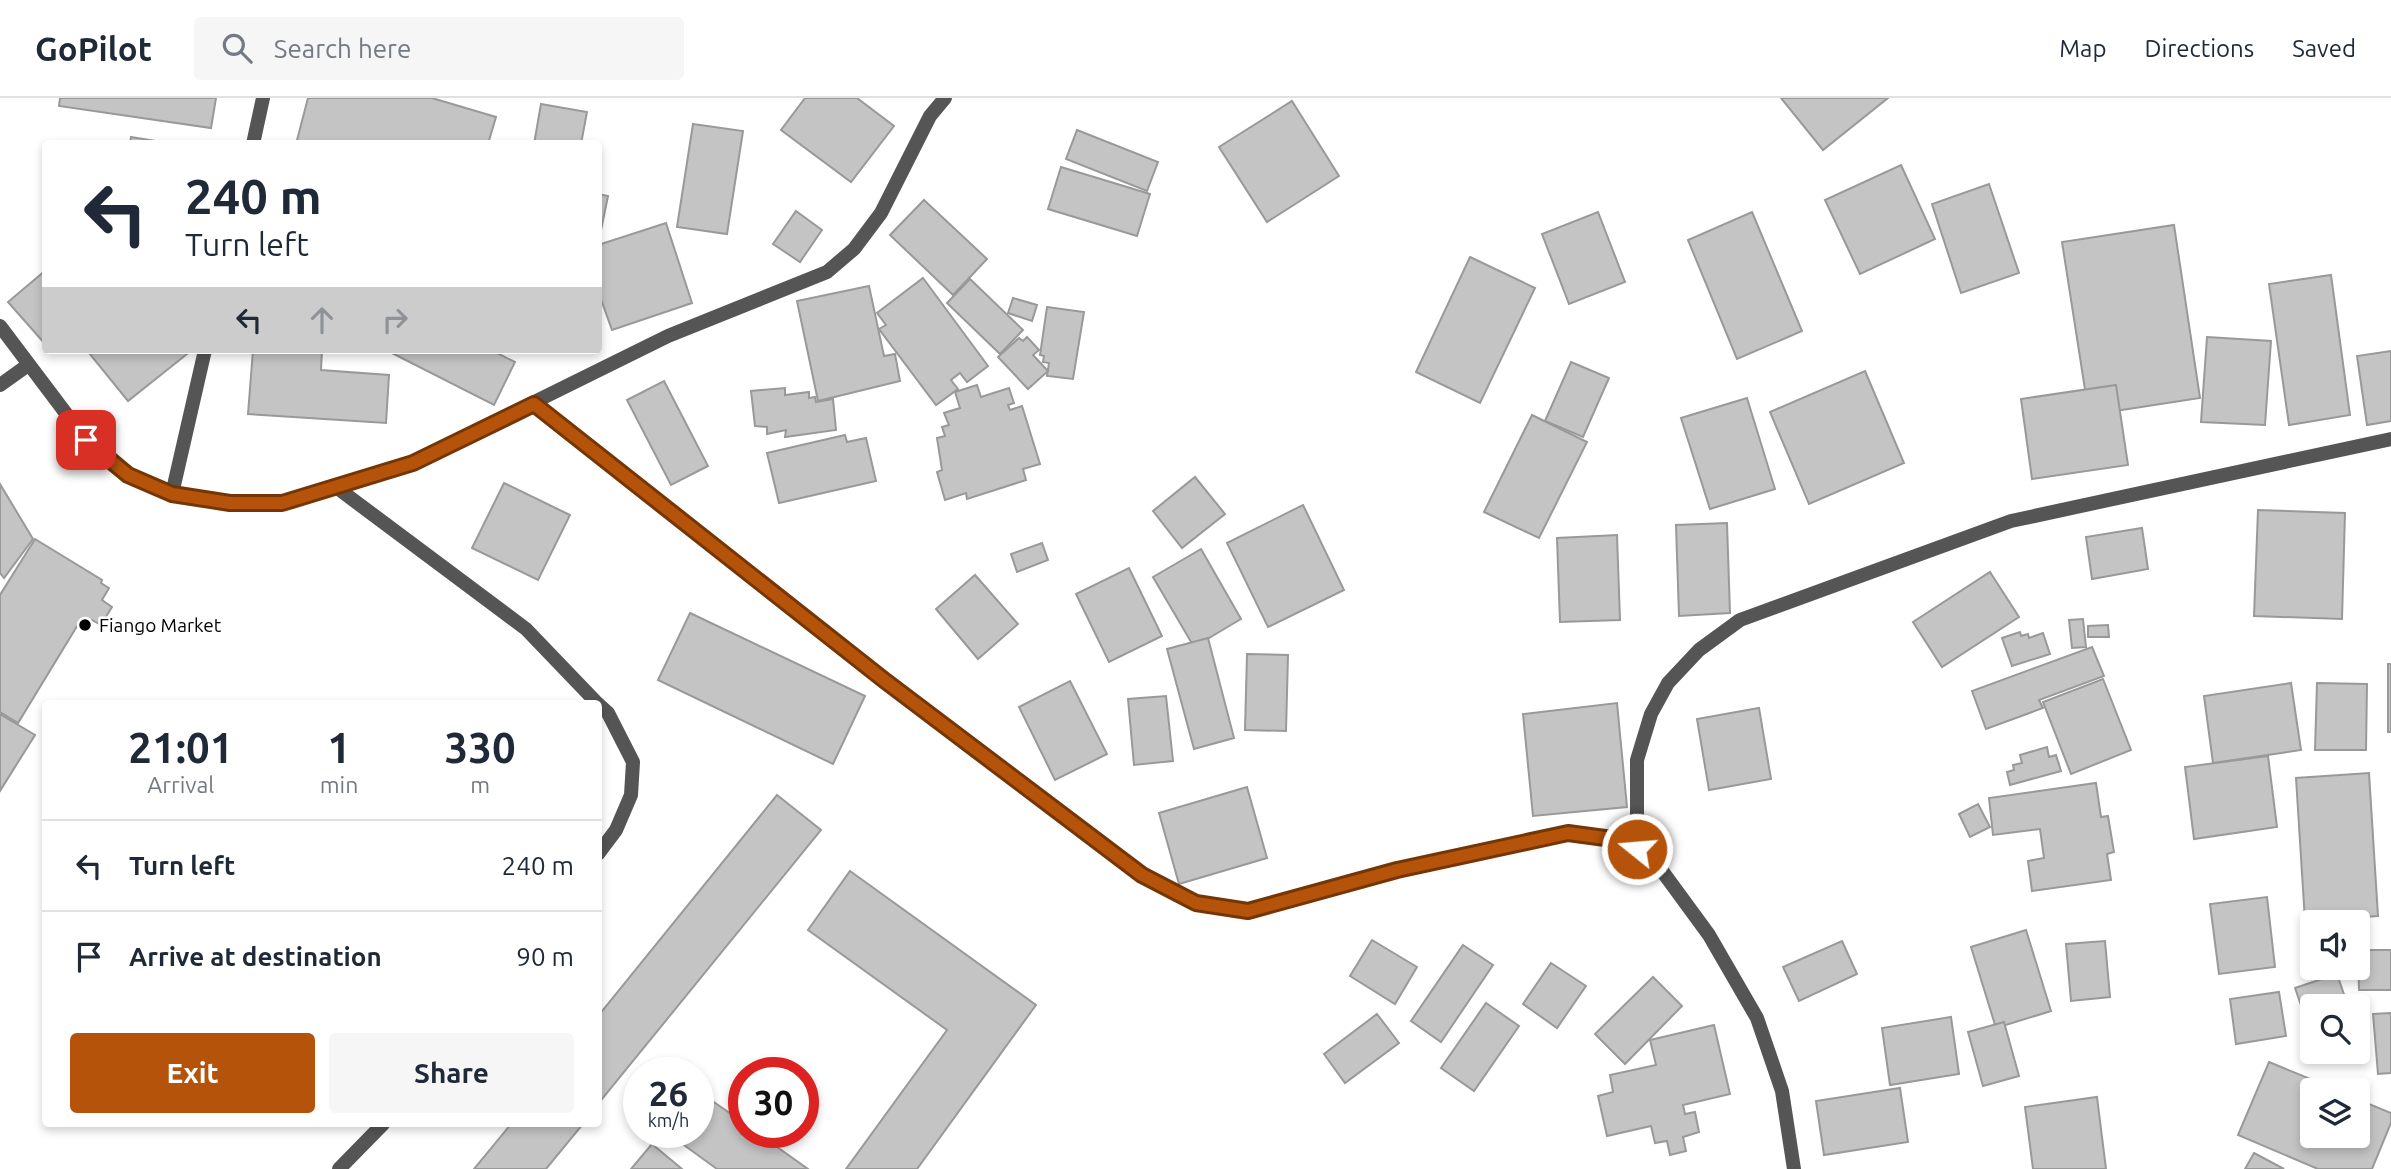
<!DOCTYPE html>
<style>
:root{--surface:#fff;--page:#f6f6f7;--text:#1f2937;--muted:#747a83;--line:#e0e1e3;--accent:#b45309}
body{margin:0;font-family:Ubuntu,sans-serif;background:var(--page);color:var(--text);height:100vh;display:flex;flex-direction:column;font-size:26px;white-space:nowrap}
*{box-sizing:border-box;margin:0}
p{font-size:23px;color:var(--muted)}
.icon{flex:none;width:38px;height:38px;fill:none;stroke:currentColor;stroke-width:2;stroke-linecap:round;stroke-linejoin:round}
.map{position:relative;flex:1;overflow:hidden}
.drawer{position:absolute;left:42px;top:602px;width:560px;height:427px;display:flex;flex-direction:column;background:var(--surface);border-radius:7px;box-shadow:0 4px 10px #0003}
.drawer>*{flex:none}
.banner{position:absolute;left:42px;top:42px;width:560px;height:214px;border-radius:7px;box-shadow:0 4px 10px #0003;background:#fff;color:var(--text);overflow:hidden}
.controls{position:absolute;left:2300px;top:812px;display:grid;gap:14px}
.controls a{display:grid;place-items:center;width:70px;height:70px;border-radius:7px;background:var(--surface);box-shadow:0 4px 10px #0003;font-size:35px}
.speed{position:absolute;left:623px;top:959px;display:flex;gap:14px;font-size:35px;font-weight:700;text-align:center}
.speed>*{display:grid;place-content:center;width:91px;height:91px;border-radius:50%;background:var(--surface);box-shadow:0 4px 10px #0003;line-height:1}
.speed small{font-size:18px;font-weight:400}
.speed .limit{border:10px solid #d22;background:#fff;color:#111}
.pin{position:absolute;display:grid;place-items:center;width:60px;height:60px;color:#fff;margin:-30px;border-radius:14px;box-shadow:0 4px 10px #0006}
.me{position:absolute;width:77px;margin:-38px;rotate:287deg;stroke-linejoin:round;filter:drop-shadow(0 0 5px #0008)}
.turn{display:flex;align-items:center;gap:24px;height:147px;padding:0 28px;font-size:32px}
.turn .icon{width:91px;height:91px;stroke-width:2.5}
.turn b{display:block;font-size:49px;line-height:60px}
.lanes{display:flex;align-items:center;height:66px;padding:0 28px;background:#0003;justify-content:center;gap:35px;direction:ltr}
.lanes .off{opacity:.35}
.eta{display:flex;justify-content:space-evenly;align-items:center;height:119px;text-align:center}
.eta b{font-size:42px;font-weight:700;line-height:49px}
.action{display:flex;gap:14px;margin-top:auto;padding:14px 28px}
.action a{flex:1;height:80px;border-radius:7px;background:var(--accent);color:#fff;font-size:28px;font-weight:700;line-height:80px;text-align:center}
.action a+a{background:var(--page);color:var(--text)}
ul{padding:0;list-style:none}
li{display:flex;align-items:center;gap:21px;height:91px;padding:0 28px;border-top:2px solid var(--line)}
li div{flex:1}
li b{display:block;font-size:26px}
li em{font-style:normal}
header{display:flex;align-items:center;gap:42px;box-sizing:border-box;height:98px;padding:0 35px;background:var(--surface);border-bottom:2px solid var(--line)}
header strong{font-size:33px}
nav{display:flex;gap:38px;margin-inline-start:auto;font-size:24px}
.search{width:490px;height:63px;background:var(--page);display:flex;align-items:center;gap:18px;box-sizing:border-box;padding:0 24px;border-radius:7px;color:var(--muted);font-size:26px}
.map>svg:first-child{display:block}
</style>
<header>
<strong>GoPilot</strong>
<div class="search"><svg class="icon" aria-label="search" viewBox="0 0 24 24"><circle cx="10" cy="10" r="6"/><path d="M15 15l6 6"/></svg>Search here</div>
<nav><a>Map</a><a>Directions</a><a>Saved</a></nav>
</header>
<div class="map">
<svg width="2391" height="1071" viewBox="0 0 2391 1071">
<rect width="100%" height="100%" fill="#fff"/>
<g fill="#c4c4c4" stroke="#999" stroke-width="2">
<path d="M60 0H216L211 30 59 8Z"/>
<path d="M308 0H432L496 19 488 46H296Z"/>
<path d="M805 0H857L894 28 851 84 781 32Z"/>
<path d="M1781 0H1888L1823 52Z"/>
<path d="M1292 3 1339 78 1267 124 1219 49Z"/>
<path d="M541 6 587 14 581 46H534Z"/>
<path d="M693 26 743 33 727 136 677 129Z"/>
<path d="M1077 32 1158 64 1147 93 1066 61Z"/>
<path d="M131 39 174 46H130Z"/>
<path d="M1901 67 1935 141 1860 176 1825 102Z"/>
<path d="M1061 69 1150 96 1137 138 1048 111Z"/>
<path d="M1989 86 2019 175 1961 195 1932 106Z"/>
<path d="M598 96 608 98 599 142H598Z"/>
<path d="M924 102 987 161 953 197 890 137Z"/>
<path d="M796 113 822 132 800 164 773 146Z"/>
<path d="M1598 114 1625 184 1569 206 1542 136Z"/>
<path d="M1752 114 1802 233 1737 261 1688 142Z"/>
<path d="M666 125 692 205 612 232 598 193V147Z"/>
<path d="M2174 127 2200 300 2089 317 2062 144Z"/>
<path d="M1470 159 1535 190 1480 305 1416 274Z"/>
<path d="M46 172V247L8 204Z"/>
<path d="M2331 177 2350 317 2289 327 2269 186Z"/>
<path d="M923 180 988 268 967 284 960 275 951 282 958 291 936 307 879 231 886 227 877 215Z"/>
<path d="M970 181 1023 232 1000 256 947 205Z"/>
<path d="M869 188 884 258 895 256 900 283 818 303 797 203Z"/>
<path d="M1013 200 1037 207 1032 223 1008 215Z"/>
<path d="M1047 209 1084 214 1073 281 1047 278 1049 265 1043 264 1044 258 1040 257Z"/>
<path d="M1027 239 1039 252 1033 257 1048 273 1028 291 998 259 1019 240 1023 243Z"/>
<path d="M2207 239 2271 243 2265 327 2201 324Z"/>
<path d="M93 252H192L128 303 89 255Z"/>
<path d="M253 252H322L321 272 389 277 386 325 248 316Z"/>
<path d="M386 252H491L515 264 494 307Z"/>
<path d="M2391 253V323L2367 327 2357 258Z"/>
<path d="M1571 264 1609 280 1583 339 1545 323Z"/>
<path d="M1865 273 1904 365 1809 406 1770 314Z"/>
<path d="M664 283 708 368 671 387 627 302Z"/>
<path d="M977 287 981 299 1009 290 1014 305 1008 307 1010 312 1022 308 1040 366 1023 371 1026 382 967 401 966 395 945 402 937 374 942 372 937 340 945 338 942 329 949 327 944 315 960 310 955 294Z"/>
<path d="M2116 287 2128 367 2032 381 2021 301Z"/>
<path d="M785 290V297L809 294V300L815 299 816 304 833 301 836 332 785 339 786 332 767 336V329L755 328 751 293Z"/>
<path d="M1747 300 1775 391 1710 411 1681 320Z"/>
<path d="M1532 317 1587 344 1539 440 1484 414Z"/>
<path d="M845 337 847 344 866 340 876 383 779 405 767 355Z"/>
<path d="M1195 379 1225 416 1182 450 1153 413Z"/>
<path d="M504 385 570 417 538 482 472 450Z"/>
<path d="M0 386 33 441 4 480 0 475Z"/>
<path d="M1303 407 1344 492 1268 529 1227 445Z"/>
<path d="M2258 412 2345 415 2342 521 2254 518Z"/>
<path d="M1727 425 1730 515 1679 518 1676 427Z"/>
<path d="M2142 430 2148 471 2092 481 2086 439Z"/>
<path d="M1617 437 1620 522 1560 524 1557 440Z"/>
<path d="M35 441 102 482 101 485 109 490 102 502 112 509 101 527 92 522 87 530 79 525 18 625 0 614V497Z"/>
<path d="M1042 445 1048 462 1017 474 1011 456Z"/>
<path d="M1201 451 1241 521 1194 549 1153 479Z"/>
<path d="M1129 470 1162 538 1109 564 1076 496Z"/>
<path d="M1990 474 2019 519 1942 569 1913 524Z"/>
<path d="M975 477 1018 526 978 561 936 511Z"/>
<path d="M690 515 865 598 833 666 658 582Z"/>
<path d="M2083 521 2086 549 2072 550 2069 522Z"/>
<path d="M2108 527 2109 539H2088V528Z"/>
<path d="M2020 534 2021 538 2028 536 2029 540 2043 535 2050 556 2012 568 2002 540Z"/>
<path d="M1208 540 1234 640 1194 651 1167 551Z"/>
<path d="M2092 549 2104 578 2039 602 2043 610 1986 631 1972 593Z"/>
<path d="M1247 556 1288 557 1286 633 1245 632Z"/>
<rect x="2388" y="566" width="3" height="68"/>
<path d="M2103 581 2131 652 2071 676 2043 604Z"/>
<path d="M1070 583 1107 656 1055 682 1019 609Z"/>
<path d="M2291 585 2301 652 2213 665 2204 598Z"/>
<path d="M2317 585 2367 586 2366 652H2315Z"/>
<path d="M1166 598 1173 663 1134 667 1128 601Z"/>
<path d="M1617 605 1627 709 1533 718 1523 616Z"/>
<path d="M1759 610 1771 681 1709 692 1697 621Z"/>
<path d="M0 616 35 637 0 693Z"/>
<path d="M2047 649 2049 659 2056 657 2061 673 2010 687 2007 674 2014 672 2013 667 2022 665 2020 657Z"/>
<path d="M2268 658 2277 729 2194 741 2185 669Z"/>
<path d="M2369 675 2378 818 2305 823 2296 680Z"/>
<path d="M2096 685 2101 719 2108 718 2114 754 2107 756 2111 782 2032 793 2028 763 2044 760 2040 731 1993 737 1989 700Z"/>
<path d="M1247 689 1267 760 1179 786 1159 715Z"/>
<path d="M777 697 821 732 598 1006V918Z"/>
<path d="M1978 706 1990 729 1970 739 1959 716Z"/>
<path d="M850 773 1036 907 917 1071H846L947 932 808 832Z"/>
<path d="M2267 799 2275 869 2219 876 2210 806Z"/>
<path d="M2026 832 2051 913 1996 930 1971 849Z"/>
<path d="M1372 842 1417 869 1395 906 1350 878Z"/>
<path d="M1842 843 1857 876 1799 903 1783 869Z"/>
<path d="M2105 843 2110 899 2071 903 2066 846Z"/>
<path d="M1463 847 1493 867 1441 944 1411 923Z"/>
<path d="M2358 852H2391V892H2359Z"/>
<path d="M1551 865 1586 888 1557 930 1523 906Z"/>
<path d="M2337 876 2348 908H2312V939L2295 890Z"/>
<path d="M1653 879 1682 908 1625 966 1595 936Z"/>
<path d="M2279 894 2286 938 2236 946 2230 901Z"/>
<path d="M1486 905 1519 928 1474 993 1441 970Z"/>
<path d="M2391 915V975L2378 976 2373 916Z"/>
<path d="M1377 916 1399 945 1345 985 1324 956Z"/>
<path d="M1951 919 1959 976 1890 987 1882 930Z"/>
<path d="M2004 924 2019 978 1983 988 1968 934Z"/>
<path d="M1714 927 1730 996 1683 1007 1685 1016 1695 1014 1699 1034 1683 1039 1686 1053 1670 1057 1667 1043 1655 1045 1651 1028 1607 1038 1598 998 1613 994 1610 977 1656 967 1650 942Z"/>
<path d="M2269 964 2337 992H2312V1038H2357V1001L2391 1015V1025L2372 1071H2318L2238 1037Z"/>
<path d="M1900 990 1908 1044 1824 1057 1816 1003Z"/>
<path d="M698 993 744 1025V1034H756L808 1071H717L666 1034H698Z"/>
<path d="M2097 999 2106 1071H2033L2025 1009Z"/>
<path d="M511 1026H583L546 1071H474Z"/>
<path d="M652 1046 682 1071H631Z"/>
<path d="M2254 1055 2284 1071H2245Z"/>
</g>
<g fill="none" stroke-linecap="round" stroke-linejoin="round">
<g stroke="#555" stroke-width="14">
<path d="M253 46 263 0"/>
<path d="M0 228 86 342 128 377 172 396 230 406 282 405 413 364 668 238 827 174 854 151 881 115 930 18 945 0"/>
<path d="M0 287 28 267"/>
<path d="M534 306 884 582 1142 777 1196 805 1248 813 1397 772 1568 735 1620 742 1637 751 1657 766 1709 837 1757 920 1782 993 1794 1071"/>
<path d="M336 389 526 531 598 606"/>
<path d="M172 396 205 252"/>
<path d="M598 606 608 615 633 664 631 697 616 732 598 756"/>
<path d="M1637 751V662L1651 616 1668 585 1699 552 1740 522 2011 423 2391 341"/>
<path d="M339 1071 383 1026"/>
</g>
</g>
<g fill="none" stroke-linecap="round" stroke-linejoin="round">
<defs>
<path id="route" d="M86 342 128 377 172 396 230 405H282L413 365 534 306 884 582 1142 777 1196 805 1248 813 1397 772 1568 735 1620 742 1637 751"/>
</defs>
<use href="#route" stroke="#753606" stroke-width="18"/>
<use href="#route" stroke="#b45309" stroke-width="12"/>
</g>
<circle fill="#000" stroke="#fff" stroke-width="2.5" cx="85" cy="527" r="7"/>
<g text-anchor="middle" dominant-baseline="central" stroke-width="5" stroke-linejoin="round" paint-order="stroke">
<g font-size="19" fill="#000" stroke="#fff" text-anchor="start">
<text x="99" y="527">Fiango Market</text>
</g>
</g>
</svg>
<div class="controls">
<a><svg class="icon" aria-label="sound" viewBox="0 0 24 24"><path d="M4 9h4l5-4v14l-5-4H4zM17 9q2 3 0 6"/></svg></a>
<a><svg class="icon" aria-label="search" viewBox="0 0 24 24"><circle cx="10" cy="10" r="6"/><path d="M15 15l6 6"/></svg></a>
<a><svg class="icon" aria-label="layers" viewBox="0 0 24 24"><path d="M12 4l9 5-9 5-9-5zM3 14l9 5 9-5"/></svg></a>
</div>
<div class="speed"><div>26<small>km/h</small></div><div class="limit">30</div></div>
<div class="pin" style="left:86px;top:342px;background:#d93025"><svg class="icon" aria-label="arrive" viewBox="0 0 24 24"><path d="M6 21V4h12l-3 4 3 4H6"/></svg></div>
<svg class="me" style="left:1637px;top:751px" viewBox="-20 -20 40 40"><circle r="17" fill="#b45309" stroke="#fff" stroke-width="3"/><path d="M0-11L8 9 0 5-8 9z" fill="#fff"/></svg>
<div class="banner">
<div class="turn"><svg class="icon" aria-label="left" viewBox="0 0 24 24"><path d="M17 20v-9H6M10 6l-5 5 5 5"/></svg><div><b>240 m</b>Turn left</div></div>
<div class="lanes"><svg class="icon" aria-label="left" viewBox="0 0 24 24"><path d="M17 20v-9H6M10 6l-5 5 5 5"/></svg><svg class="icon off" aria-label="ahead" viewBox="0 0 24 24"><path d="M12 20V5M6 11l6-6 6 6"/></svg><svg class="icon off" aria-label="right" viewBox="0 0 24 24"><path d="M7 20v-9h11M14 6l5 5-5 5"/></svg></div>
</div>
<section class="drawer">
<div class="eta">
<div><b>21:01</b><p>Arrival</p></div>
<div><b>1</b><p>min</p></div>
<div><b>330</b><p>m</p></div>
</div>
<ul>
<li><svg class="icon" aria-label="left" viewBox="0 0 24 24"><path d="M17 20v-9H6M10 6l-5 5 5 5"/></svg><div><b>Turn left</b></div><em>240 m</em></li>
<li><svg class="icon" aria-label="arrive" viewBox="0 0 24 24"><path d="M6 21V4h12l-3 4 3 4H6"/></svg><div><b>Arrive at destination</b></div><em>90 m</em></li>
</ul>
<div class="action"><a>Exit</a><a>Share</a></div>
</section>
</div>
